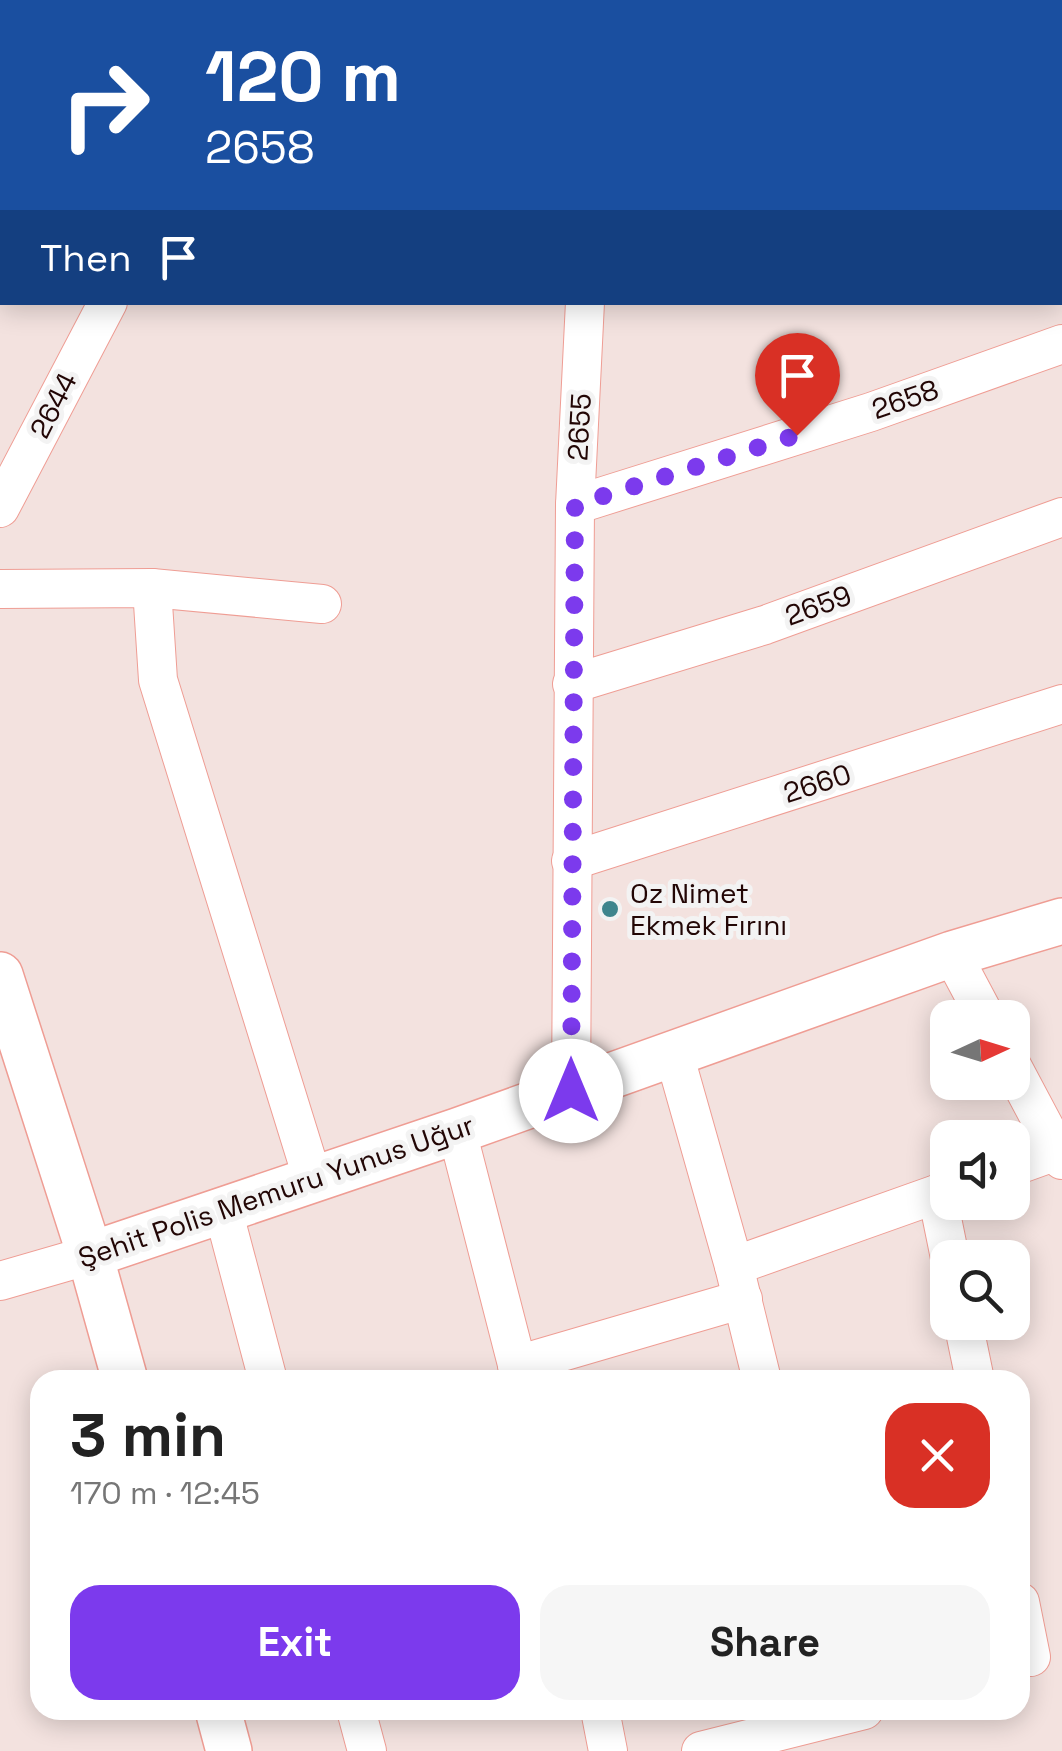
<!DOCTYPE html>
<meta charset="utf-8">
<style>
:root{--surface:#fff;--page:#f6f6f6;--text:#222;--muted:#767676;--accent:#7c3aed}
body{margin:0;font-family:"Space Grotesk",sans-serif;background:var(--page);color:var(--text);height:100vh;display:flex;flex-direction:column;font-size:38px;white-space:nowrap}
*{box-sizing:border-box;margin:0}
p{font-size:32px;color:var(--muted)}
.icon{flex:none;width:55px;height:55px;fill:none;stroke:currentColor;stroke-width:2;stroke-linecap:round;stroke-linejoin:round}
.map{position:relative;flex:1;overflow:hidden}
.sheet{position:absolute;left:30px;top:1370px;width:1000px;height:350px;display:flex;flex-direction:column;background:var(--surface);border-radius:30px;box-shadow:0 5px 25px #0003}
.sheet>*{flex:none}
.top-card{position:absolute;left:0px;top:0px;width:1062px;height:305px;box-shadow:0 5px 25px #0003;background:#1a4fa0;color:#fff;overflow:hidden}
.needle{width:65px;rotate:86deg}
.fabs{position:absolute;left:930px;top:1000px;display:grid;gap:20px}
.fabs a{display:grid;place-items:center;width:100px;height:100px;border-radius:20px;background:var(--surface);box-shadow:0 5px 25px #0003;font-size:50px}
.pin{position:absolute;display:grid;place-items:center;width:85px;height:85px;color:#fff;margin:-102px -42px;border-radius:50% 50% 50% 0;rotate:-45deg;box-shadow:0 0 10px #0007}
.pin .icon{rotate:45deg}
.me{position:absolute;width:110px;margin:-55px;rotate:0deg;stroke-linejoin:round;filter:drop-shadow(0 0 8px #0008)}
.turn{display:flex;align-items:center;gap:35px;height:210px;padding:0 40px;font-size:45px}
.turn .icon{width:130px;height:130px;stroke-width:2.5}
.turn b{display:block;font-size:70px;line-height:85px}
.then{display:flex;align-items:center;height:95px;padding:0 40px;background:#0003;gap:20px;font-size:38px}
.round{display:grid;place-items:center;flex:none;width:105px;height:105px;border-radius:30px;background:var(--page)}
.head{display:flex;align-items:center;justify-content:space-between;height:170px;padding:0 40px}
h1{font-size:60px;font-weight:800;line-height:75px}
.cta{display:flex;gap:20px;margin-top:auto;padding:20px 40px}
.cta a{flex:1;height:115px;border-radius:30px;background:var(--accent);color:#fff;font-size:40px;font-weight:800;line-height:115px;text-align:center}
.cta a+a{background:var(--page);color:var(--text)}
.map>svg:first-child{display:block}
</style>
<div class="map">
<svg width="1062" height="1751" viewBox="0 0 1062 1751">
<rect width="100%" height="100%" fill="#f3e2df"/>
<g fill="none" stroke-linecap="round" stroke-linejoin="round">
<defs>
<g id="minor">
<path d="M86 0 88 2"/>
<path d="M582 0 591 2"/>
<path d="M1058 2 1062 1"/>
<path d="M1060 226H1062"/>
<path d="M575 505 871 412 1062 344"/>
<path d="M0 508 108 302"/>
<path d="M152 588 158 680 313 1180"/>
<path d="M0 589 152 588 322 604"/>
<path d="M572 684 765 625 1062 517"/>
<path d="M571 861 1062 704"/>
<path d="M952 954 986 1018"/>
<path d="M674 1054 734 1266 762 1380"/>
<path d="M1012 1066 1062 1160"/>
<path d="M571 1091 575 505 585 302"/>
<path d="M457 1131 521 1380"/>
<path d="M1012 1167 1062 1149"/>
<path d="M937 1194 950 1258"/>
<path d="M223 1210 268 1380"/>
<path d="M734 1266 948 1190"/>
<path d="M0 1281 90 1255"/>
<path d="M963 1322 975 1380"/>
<path d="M517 1365 743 1299"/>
<path d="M1020 1602 1031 1657"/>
<path d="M356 1710 367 1751"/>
<path d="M600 1710 608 1751"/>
<path d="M701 1751 864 1710"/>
</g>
<g id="major">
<path d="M0 975 90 1255 125 1380"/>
<path d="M90 1255 457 1131 952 954 1062 921"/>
<path d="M218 1710 229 1751"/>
</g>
</defs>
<use href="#minor" stroke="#ef9d94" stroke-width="40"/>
<use href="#major" stroke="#ef9d94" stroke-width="48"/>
<use href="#minor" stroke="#fff" stroke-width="38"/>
<use href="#major" stroke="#fff" stroke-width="45"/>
</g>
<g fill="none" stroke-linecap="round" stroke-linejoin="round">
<path stroke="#7c3aed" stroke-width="18" stroke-dasharray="0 32.4" d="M571 1091 575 505 797 435"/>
</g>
<circle fill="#3e858d" stroke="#f3f3f3" stroke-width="4" cx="610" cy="909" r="10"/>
<g text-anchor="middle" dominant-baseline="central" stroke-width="10" stroke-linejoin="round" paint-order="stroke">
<g font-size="28" fill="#220605" stroke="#f3f3f3">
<text transform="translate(905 399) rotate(-19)">2658</text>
<text transform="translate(53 405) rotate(-63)">2644</text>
<text transform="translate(579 427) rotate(-87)">2655</text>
<text transform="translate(818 605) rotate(-20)">2659</text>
<text transform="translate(817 783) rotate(-18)">2660</text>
<text transform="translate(276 1191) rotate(-19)">Şehit Polis Memuru Yunus Uğur</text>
</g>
<g font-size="28" fill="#220605" stroke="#f3f3f3" text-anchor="start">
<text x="630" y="893">Oz Nimet<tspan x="630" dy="32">Ekmek Fırını</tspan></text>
</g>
</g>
</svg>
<div class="fabs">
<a><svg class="needle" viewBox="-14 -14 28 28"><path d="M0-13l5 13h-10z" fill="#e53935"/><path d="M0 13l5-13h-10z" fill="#767676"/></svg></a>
<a><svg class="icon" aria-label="sound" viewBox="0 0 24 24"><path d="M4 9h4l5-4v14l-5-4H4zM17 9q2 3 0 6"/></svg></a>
<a><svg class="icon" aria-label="search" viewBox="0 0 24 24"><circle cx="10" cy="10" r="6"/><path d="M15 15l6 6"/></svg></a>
</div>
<div class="pin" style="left:797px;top:435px;background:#d93025"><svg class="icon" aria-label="arrive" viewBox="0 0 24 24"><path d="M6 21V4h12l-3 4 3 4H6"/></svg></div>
<svg class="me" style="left:571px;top:1091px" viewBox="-20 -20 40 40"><circle r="19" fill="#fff"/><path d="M0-13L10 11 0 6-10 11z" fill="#7c3aed"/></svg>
<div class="top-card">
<div class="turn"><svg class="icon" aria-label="right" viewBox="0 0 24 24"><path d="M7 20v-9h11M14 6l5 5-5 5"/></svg><div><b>120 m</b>2658</div></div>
<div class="then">Then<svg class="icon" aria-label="arrive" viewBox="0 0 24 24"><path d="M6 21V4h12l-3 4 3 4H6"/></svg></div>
</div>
<section class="sheet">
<div class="head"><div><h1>3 min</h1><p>170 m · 12:45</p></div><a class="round" style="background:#d93025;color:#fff"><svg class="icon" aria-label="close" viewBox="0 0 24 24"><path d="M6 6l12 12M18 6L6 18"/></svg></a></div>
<div class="cta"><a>Exit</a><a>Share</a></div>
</section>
</div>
